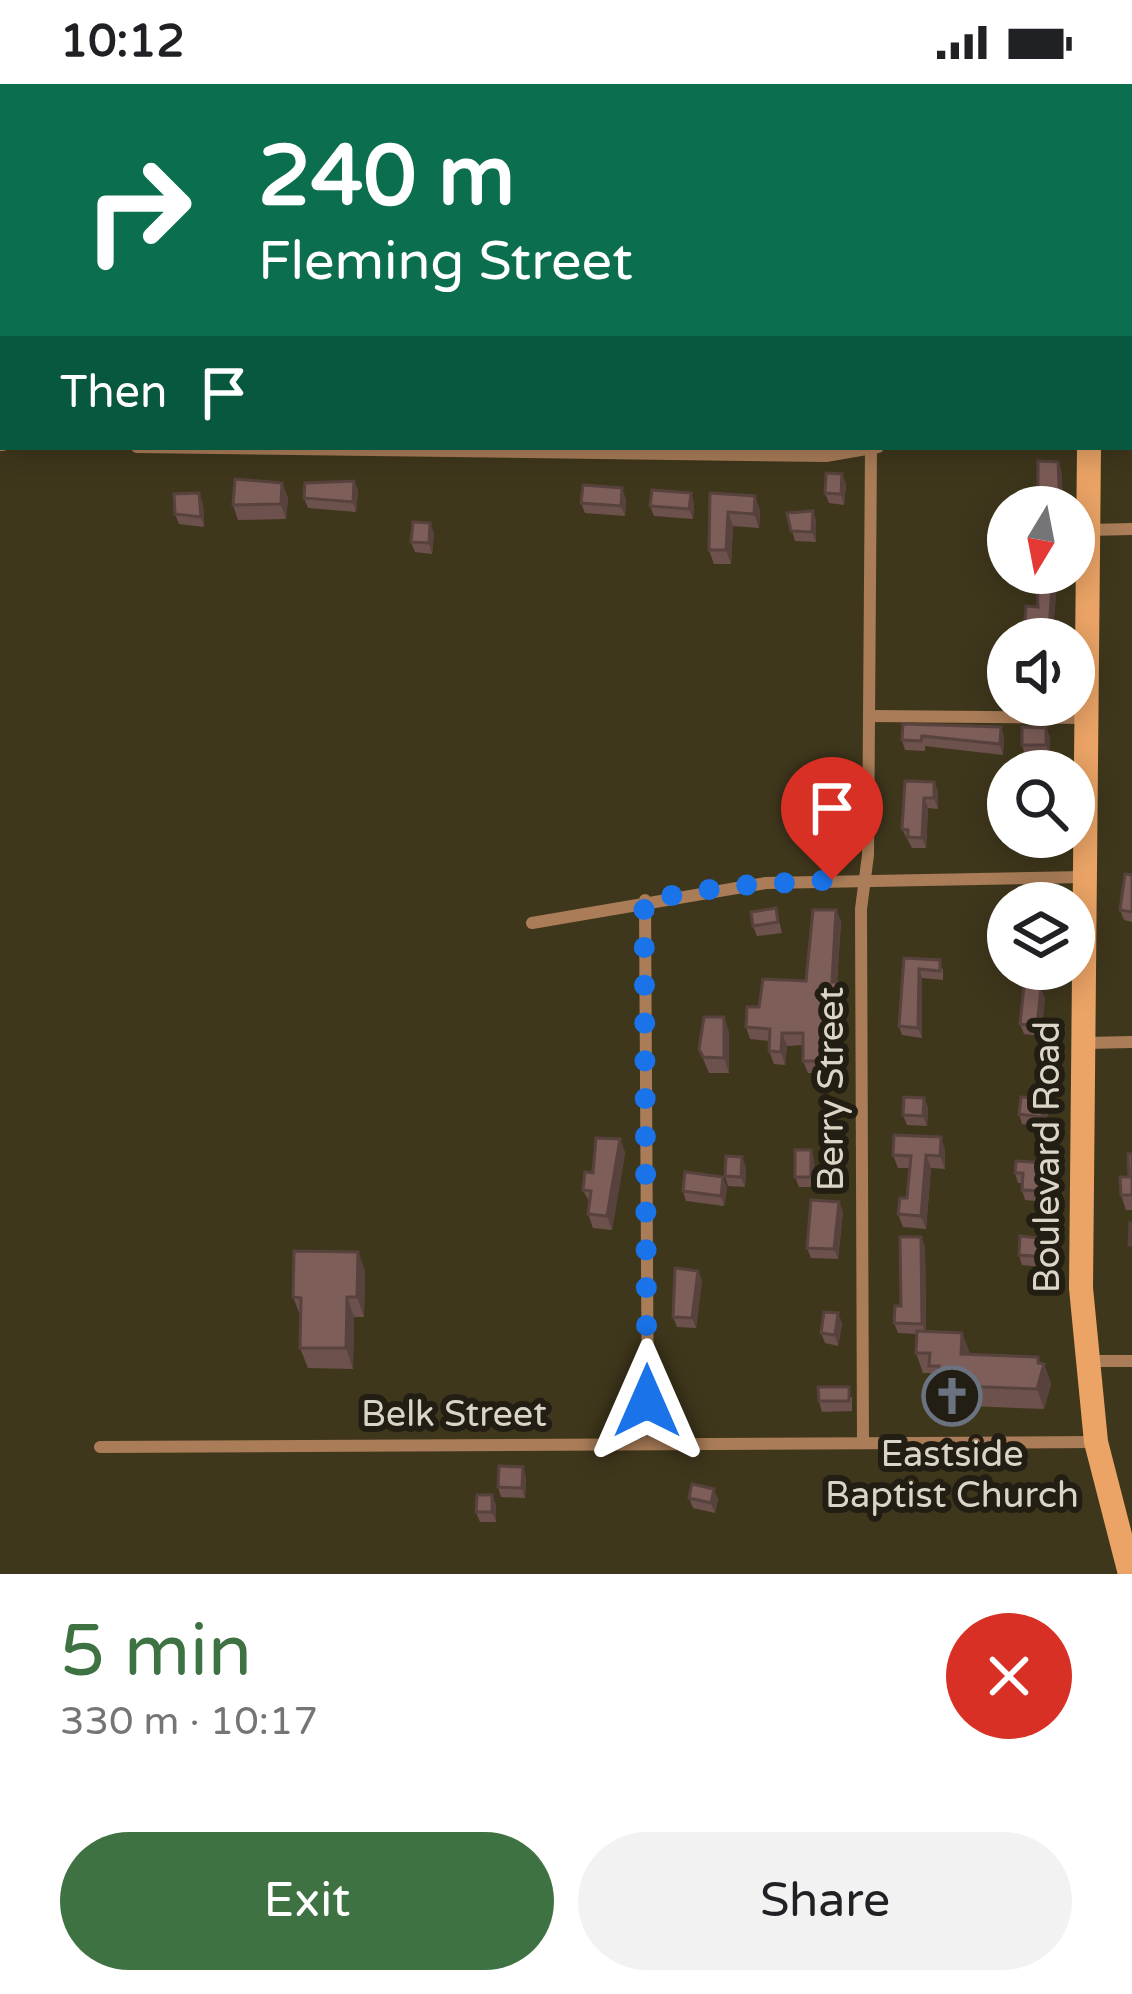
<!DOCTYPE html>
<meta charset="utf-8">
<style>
:root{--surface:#fff;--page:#f2f2f2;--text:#202124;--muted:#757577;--accent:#3f7242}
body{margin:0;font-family:"Varela Round",sans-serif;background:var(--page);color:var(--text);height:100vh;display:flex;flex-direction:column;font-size:45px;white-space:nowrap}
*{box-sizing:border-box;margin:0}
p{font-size:39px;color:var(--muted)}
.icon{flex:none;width:66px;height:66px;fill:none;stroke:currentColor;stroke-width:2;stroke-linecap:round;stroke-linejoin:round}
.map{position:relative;height:1490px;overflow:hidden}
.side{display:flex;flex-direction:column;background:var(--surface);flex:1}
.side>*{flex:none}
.top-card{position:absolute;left:0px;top:0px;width:1134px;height:366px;box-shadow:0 6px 30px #0003;background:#0b6e4f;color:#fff;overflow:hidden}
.needle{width:78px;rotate:190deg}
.tools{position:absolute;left:987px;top:402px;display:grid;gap:24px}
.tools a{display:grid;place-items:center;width:108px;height:108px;border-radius:50%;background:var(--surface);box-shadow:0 6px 30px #0003;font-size:60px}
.pin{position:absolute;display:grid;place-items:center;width:102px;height:102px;color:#fff;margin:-123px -51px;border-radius:50% 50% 50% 0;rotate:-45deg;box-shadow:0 0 12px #0007}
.pin .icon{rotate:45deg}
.me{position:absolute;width:132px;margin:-66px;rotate:0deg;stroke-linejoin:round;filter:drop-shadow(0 0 9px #0008)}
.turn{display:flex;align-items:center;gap:42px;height:252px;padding:0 60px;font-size:54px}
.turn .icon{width:156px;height:156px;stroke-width:2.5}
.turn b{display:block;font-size:84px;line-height:102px}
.then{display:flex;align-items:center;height:114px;padding:0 60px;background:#0003;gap:24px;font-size:45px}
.round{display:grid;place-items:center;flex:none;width:126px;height:126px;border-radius:63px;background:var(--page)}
.summary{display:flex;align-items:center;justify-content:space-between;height:204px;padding:0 60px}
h1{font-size:72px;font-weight:600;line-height:90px;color:var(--accent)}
.action{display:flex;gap:24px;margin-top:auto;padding:24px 60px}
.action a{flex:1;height:138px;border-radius:72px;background:var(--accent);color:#fff;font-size:48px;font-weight:600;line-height:138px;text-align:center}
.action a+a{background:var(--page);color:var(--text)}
.status{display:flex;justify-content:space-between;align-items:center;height:84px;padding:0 60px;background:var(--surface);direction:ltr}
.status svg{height:33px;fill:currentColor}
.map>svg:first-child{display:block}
</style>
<div class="status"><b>10:12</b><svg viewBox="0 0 49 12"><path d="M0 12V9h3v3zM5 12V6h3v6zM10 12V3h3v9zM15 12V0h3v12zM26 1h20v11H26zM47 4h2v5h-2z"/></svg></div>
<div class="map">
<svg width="1132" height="1490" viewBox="0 0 1132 1490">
<rect width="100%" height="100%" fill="#3f371c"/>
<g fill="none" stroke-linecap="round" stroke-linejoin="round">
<g stroke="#aa7d58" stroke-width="12">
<path d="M345 0 356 3"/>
<path d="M33 3 34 0"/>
<path d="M260 3V0"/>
<path d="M0 120 3 110"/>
<path d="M0 136H3"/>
<path d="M0 361H3"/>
<path d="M137 363 826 372 878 363"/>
<path d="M1088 446 1132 445"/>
<path d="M869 632 1086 634"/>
<path d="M645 816 648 1359"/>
<path d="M532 839 766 799 1085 793"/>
<path d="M1084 959 1132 958"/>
<path d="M1085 1277H1132"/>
<path d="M863 1359 861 825 868 771 871 363"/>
<path d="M100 1363 1096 1358"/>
</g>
<g stroke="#eba466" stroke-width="24">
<path d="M1094 3V0"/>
<path d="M1089 363 1081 1204 1096 1358 1130 1490"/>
</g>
</g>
<g fill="#6c514c">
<path d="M512 0H553L552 3H522Z"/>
<path d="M842 390 846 400 844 421 829 419 825 409Z"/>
<path d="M354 397 358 407 356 428 308 424 304 414Z"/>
<path d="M282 399 288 414 286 435 238 436 233 421Z"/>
<path d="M710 409 760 426 759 444 733 442 731 480H714L709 466Z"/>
<path d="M626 415 625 432 585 429 581 419Z"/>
<path d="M694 419 693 435 654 432 650 422Z"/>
<path d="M203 420 204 443 179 440 175 430Z"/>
<path d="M813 427 816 437V458L795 457 787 429Z"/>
<path d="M434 449 432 470 415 468 411 458Z"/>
<path d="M1053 490 1057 500 1052 555 1029 548 1025 538 1038 523Z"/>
<path d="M1001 643 1004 653 1003 671 925 662V667L905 666 902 656Z"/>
<path d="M1046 644 1050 654V672L1025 671 1022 661Z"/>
<path d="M934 698 938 708V725L928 724 926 764H912L902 745Z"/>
<path d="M1019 753H1038L1037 771 1022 770 1018 760Z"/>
<path d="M1132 791V838L1124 836 1120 826Z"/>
<path d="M776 824 782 849 757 852 753 842Z"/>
<path d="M836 826 841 838 837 898 842 910 841 930 827 929 828 989H808L803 977V961L787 962 785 981 774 980 769 967 770 957 750 955 746 943 759 923 806 897Z"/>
<path d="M904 874 943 885V896L922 894V954L902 951 899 942Z"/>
<path d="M1045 914 1041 952 1024 950 1020 940Z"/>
<path d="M729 948V989H709L699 965Z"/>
<path d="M924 1014 928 1024 927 1042 907 1041 903 1031Z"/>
<path d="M1044 1015 1048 1026 1046 1043 1022 1040 1019 1030Z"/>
<path d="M620 1055 625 1069 612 1146 593 1144 588 1130 590 1119 583 1106Z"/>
<path d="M811 1066 814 1076 815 1103H799L795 1093Z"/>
<path d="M945 1066V1085L931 1084 926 1145 903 1143 898 1130 907 1114 909 1084H898L893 1071Z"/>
<path d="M1132 1070V1126H1126L1121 1111 1129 1093Z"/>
<path d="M1045 1079 1049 1089 1046 1118 1025 1116 1022 1106V1099H1018L1015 1089Z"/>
<path d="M746 1083 745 1103 728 1102 725 1092Z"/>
<path d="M727 1103 724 1122 686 1117 683 1107Z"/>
<path d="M839 1118 843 1128 838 1175 811 1174 807 1164Z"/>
<path d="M921 1153 925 1163 926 1247 969 1270 1038 1273 1040 1279 1044 1280 1051 1300 1044 1325 968 1322V1332L945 1331 938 1311V1302H936L932 1289H923L916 1269 917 1250 898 1249 894 1239 901 1222Z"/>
<path d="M1051 1165 1050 1184 1022 1181 1019 1171Z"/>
<path d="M358 1168 365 1188 364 1233H354L353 1285 308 1284 300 1264 301 1233 293 1213Z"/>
<path d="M698 1187 702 1197 696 1244 677 1243 673 1233Z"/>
<path d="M838 1229 842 1240 838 1262 825 1259 821 1249Z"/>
<path d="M852 1313V1327L822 1328 819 1317Z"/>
<path d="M523 1383 526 1393 525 1414 501 1413 498 1403Z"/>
<path d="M492 1411 496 1421V1438H480L476 1428Z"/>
<path d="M689 1414 718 1415 715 1429 693 1424Z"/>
</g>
<g fill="#58423e">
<path d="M1058 378 1062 388 1063 423H1060Z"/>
<path d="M842 390 846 400 844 421 841 410Z"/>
<path d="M354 397 358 407 356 428 353 418Z"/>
<path d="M282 399 288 414 286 435 281 420Z"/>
<path d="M622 404 626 415 625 432 621 422Z"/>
<path d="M199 409 203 420 204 443 201 433Z"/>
<path d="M691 409 694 419 693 435 689 425Z"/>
<path d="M755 412 760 426 759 444 754 430Z"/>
<path d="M813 427 816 437V458L812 448Z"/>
<path d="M728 428 733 442 731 480 726 466Z"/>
<path d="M430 439 434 449 432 470 429 459Z"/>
<path d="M1053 490 1057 500 1052 555 1049 545Z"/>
<path d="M1001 643 1004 653 1003 671 1000 660Z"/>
<path d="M1046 644 1050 654V672L1046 661Z"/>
<path d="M934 698 938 708V725L934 714Z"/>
<path d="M924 714 928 724 926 764 922 754Z"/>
<path d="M1034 753H1038L1037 771 1033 761Z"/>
<path d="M836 826 841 838 836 910 832 898Z"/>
<path d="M919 885 922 894V954L918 944Z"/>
<path d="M837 898 842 910 841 930 837 918Z"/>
<path d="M1041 904 1045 914 1041 952 1037 942Z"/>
<path d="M823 917 827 929 828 989 824 977Z"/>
<path d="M724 933 729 948V989L724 974Z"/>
<path d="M782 949 787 962 785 981 781 968Z"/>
<path d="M924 1014 928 1024 927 1042 923 1032Z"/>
<path d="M1044 1015 1048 1026 1046 1043 1042 1033Z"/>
<path d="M941 1053 945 1066V1085L940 1072Z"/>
<path d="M620 1055 625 1069 612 1146 607 1132Z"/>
<path d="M811 1066 814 1076 815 1103 811 1093Z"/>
<path d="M926 1071 931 1084 926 1145 921 1132Z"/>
<path d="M742 1073 746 1083 745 1103 741 1093Z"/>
<path d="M1045 1079 1049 1089 1046 1118 1043 1107Z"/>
<path d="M723 1093 727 1103 724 1122 721 1112Z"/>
<path d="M839 1118 843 1128 838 1175 834 1165Z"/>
<path d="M921 1153 925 1163 926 1250 922 1240Z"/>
<path d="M1048 1155 1051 1165 1050 1184 1046 1173Z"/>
<path d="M358 1168 365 1188 364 1233 357 1213Z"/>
<path d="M698 1187 702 1197 696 1244 692 1234Z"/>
<path d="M347 1213 354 1233 353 1285 346 1264Z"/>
<path d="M838 1229 842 1240 838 1262 835 1251Z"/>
<path d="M962 1249 970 1269 969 1290 961 1270Z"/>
<path d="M1038 1273 1042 1286 1044 1280 1051 1300 1044 1325 1037 1305Z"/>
<path d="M961 1302 968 1322V1332L960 1312Z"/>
<path d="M523 1383 526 1393 525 1414 522 1404Z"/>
<path d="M714 1405 718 1415 715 1429 711 1419Z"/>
<path d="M492 1411 496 1421V1438L492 1428Z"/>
</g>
<g fill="#7e5e58" stroke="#58423e" stroke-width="3">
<path d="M583 0H616L628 3H582Z"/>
<path d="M1038 377 1058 378 1060 423H1038Z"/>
<path d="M826 389 842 390 841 410 825 409Z"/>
<path d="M235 395 282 399 281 420 233 421Z"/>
<path d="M354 397 353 418 304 414 305 399Z"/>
<path d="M583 401 622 404 621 422 581 419Z"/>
<path d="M652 406 691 409 689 425 650 422Z"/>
<path d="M199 409 201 433 175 430 174 410Z"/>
<path d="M710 409 755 412 754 430 728 428 726 466H709Z"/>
<path d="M813 427 812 448 791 447 787 429Z"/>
<path d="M413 438 430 439 429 459 411 458Z"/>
<path d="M1037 490H1053L1049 545 1025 538 1026 522 1038 523Z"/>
<path d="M903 640 1001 643 1000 660 922 652 921 657 902 656Z"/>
<path d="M1022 643 1046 644V661H1022Z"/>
<path d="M905 697 934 698V714H924L922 754 908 753V746L902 745Z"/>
<path d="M1019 753H1034L1033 761 1018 760Z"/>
<path d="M1125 790 1132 791V828L1120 826Z"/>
<path d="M776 824 778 838 753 842 751 828Z"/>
<path d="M813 826H836L832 898H837V918L823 917 824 977H803V949H782L781 968 769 967 770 945 746 943 747 923H759L763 895 806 897Z"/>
<path d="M904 874 940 876V887L919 885 918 944 899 942Z"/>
<path d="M1024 902 1041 904 1037 942 1020 940Z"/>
<path d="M704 933H724V974L703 973 699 965Z"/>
<path d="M904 1013 924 1014 923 1032 903 1031Z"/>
<path d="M1021 1013 1044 1015 1042 1033 1019 1030Z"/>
<path d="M894 1051 941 1053 940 1072 926 1071 921 1132 898 1130 900 1114H907L911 1072 893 1071Z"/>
<path d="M596 1054 620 1055 607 1132 588 1130 591 1107 583 1106 585 1088 593 1089Z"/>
<rect x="795" y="1066" width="16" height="27"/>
<path d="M1128 1070H1132V1111H1121L1120 1093H1129Z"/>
<path d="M726 1072 742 1073 741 1093 725 1092Z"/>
<path d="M1016 1077 1045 1079 1043 1107 1022 1106 1023 1089H1015Z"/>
<path d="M685 1088 723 1093 721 1112 683 1107Z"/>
<path d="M811 1116 839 1118 834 1165 807 1164Z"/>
<path d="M1130 1139 1132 1140V1161H1129Z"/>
<path d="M1020 1152 1048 1155 1046 1173 1019 1171Z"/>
<path d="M900 1153H921L922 1240 894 1239 895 1222H901Z"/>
<path d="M294 1167 358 1168 357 1213H347L346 1264H300L301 1214 293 1213Z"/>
<path d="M675 1184 698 1187 692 1234 673 1233Z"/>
<path d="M824 1228 838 1229 835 1251 821 1249Z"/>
<path d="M917 1247 962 1249 961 1270 1038 1273V1279L1044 1280 1037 1305 961 1302 960 1312 938 1311 939 1282H929L930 1269H916Z"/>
<path d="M818 1303H849V1317H819Z"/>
<path d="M499 1382 523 1383 522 1404 498 1403Z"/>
<path d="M692 1400 714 1405 711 1419 689 1414Z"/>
<path d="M477 1411H492V1428H476Z"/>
</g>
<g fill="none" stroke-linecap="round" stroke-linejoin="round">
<path stroke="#1a73e8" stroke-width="21" stroke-dasharray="0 37.8" d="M647 1317 644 816 731 802 832 796"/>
</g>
<defs>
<symbol id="church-ring" viewBox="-11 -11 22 22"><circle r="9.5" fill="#221e13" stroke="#6b7280" stroke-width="1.5"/><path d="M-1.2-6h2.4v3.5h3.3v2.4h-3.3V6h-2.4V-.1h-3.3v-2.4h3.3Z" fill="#6b7280"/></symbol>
</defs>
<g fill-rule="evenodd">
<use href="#church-ring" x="919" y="1279" width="66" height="66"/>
</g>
<g text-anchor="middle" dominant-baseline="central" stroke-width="12" stroke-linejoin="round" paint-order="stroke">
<g font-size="36" fill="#dad5c6" stroke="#221e13">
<text transform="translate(831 1005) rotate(-90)">Berry Street</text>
<text transform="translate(1047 1073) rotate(-90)">Boulevard Road</text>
<text x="454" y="1330">Belk Street</text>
</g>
<g font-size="36" fill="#dad5c6" stroke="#221e13">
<text x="952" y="1370">Eastside<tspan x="952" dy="41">Baptist Church</tspan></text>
</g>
</g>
</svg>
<div class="tools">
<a><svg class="needle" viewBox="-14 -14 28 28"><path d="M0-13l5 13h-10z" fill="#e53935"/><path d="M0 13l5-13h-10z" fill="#757577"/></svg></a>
<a><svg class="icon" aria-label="sound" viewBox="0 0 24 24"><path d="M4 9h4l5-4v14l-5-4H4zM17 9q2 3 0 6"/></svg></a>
<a><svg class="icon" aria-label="search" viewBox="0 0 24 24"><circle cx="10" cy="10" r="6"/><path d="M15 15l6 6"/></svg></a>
<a><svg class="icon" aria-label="layers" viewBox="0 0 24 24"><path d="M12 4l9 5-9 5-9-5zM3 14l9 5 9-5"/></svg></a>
</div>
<div class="pin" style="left:832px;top:796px;background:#d93025"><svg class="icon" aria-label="arrive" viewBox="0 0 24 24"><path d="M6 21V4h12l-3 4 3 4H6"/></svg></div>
<svg class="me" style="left:647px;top:1317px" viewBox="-20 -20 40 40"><path d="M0-17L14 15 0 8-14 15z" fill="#1a73e8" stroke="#fff" stroke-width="4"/></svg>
<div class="top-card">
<div class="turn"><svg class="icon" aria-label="right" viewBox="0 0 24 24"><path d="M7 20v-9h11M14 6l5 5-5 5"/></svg><div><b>240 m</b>Fleming Street</div></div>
<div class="then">Then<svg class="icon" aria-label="arrive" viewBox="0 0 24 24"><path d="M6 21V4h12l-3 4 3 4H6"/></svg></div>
</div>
</div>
<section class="side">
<div class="summary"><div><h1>5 min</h1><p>330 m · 10:17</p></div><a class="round" style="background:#d93025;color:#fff"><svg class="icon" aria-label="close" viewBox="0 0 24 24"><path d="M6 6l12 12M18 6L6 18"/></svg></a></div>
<div class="action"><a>Exit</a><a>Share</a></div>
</section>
